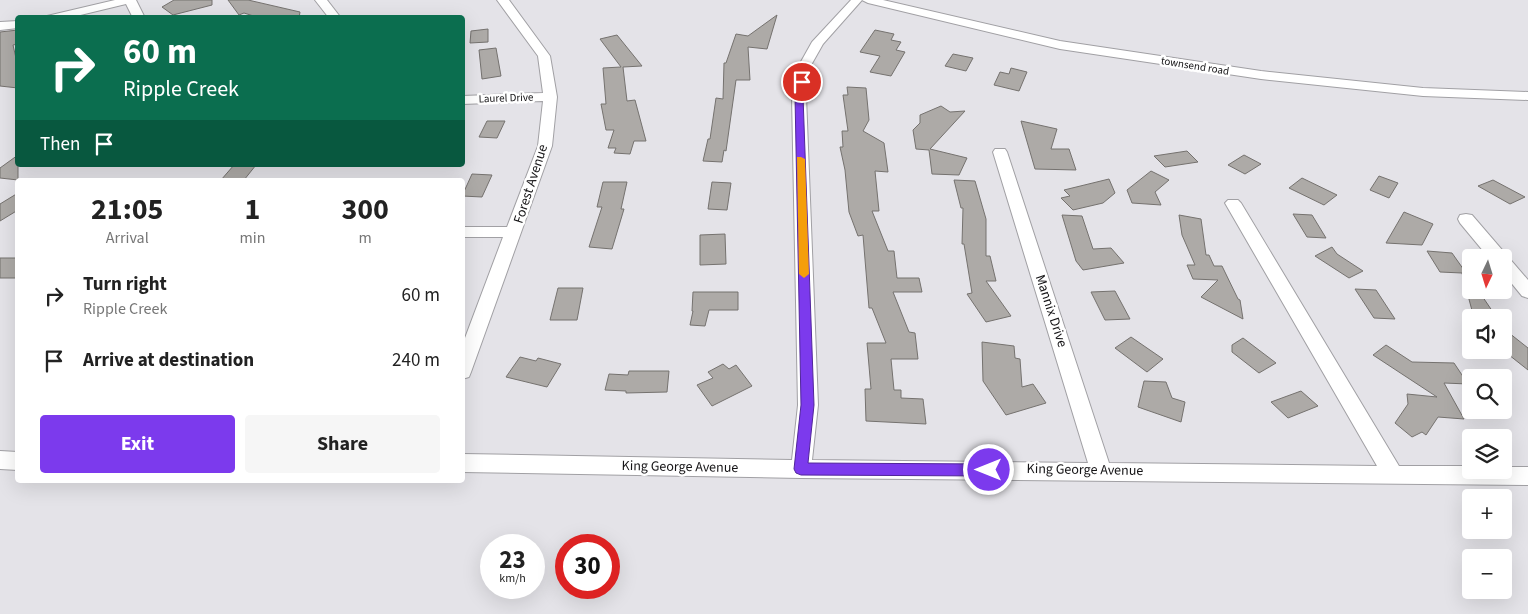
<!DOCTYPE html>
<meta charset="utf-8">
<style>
:root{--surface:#fff;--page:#f6f6f6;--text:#222;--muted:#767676;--accent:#7c3aed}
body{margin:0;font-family:"Source Sans 3",sans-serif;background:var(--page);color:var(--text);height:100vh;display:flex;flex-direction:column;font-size:19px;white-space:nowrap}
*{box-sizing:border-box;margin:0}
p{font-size:16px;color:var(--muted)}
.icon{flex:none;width:28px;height:28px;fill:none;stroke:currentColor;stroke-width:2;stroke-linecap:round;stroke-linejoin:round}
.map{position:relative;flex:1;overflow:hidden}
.details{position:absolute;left:15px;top:178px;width:450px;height:305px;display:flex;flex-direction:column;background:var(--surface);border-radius:5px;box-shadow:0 5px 20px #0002}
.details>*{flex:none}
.guide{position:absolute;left:15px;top:15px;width:450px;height:152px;border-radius:5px;box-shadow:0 5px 20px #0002;background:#0b6e4f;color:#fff;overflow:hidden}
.needle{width:32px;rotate:184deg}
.buttons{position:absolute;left:1462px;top:249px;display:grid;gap:10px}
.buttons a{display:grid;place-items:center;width:50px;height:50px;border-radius:5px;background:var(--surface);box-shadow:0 5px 20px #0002;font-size:25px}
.speed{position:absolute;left:480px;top:534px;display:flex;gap:10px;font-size:25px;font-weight:700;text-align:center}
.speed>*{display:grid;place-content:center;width:65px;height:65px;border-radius:50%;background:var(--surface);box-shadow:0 5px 20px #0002;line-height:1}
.speed small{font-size:12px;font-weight:400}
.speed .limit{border:8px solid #d22;background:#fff;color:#111}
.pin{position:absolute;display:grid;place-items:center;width:42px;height:42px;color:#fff;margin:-21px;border:2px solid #fff;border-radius:50%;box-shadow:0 1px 5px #0007}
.me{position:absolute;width:55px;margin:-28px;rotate:270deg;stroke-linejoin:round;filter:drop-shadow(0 0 4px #0008)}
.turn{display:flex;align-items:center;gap:18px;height:105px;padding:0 25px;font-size:22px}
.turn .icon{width:65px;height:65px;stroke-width:2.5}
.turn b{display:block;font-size:35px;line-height:42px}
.then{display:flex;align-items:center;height:48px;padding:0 25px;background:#0003;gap:10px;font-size:19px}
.eta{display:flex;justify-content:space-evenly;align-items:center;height:85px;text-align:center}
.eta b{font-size:30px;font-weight:700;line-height:35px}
.primary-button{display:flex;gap:10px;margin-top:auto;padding:10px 25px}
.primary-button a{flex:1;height:58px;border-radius:5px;background:var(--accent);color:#fff;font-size:20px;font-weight:700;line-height:58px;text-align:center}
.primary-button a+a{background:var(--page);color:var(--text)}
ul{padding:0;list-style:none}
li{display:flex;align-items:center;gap:15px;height:65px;padding:0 25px}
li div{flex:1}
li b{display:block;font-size:19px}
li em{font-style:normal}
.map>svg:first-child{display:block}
</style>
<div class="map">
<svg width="1528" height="614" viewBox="0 0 1528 614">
<rect width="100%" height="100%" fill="#e4e3e8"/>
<g fill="#adaaa7" stroke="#75726f">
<path d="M174 0H212V5L173 15 162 7Z"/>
<path d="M228 0H248L300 12 299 18H260L244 13 239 15Z"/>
<path d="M777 15 767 49 748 47 750 80H736L726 151 724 150 722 162 703 161 708 139H710L716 98 723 99 724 63H726L736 34 748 36Z"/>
<path d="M488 29V42L470 43 471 31Z"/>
<path d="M18 30V44L13 45 18 67V88L0 86V32Z"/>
<path d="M875 30 894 34 891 40 901 42 896 50 905 52 891 76 870 72 880 56 860 52Z"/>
<path d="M617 35 642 66 623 67 627 101 635 100 646 141H634L630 154 614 153 616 148H608L614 130H606L601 104H606L603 68 621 67 600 39Z"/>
<path d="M496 48 501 76 482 79 479 50Z"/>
<path d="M953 54 973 58 966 71 945 66Z"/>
<path d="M1011 68 1027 72 1019 91 994 85 1000 72 1009 74Z"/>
<path d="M847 87 866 88 869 120 863 131 884 143 888 172 875 171 879 211H872L888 251H894L897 278H919L922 292H893L909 332 915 333 918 359H891L894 390H901V398L923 399 926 424 866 421 865 389H871L867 343H886L872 308H869L863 235 858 236 849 212 845 170 840 147H843L842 131H848L843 95H848Z"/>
<path d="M941 106 950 112 965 111 930 149 967 158 959 175 932 174 929 150 916 149 913 130 920 123V115Z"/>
<path d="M487 121H505L497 138 479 137Z"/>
<path d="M1021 121 1057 129 1051 149H1069L1076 170 1035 169Z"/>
<path d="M1187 151 1198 162 1165 167 1154 156Z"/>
<path d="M18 155V180L0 178V168Z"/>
<path d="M1244 155 1261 164 1245 174 1228 165Z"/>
<path d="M234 165H256L244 180H221Z"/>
<path d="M1151 171 1169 180 1155 192 1161 205 1132 203 1127 190Z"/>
<path d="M472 174 492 175 482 197 462 196Z"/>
<path d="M1379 176 1398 183 1389 198 1370 190Z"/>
<path d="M1302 178 1337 195 1324 205 1289 188Z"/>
<path d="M1109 179 1115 193 1103 203 1073 210 1061 198 1070 196 1064 190Z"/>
<path d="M954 180 975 181 986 219V256H990L996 281H986L1011 316 986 322 967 294 972 293 964 244H962L963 208H961Z"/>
<path d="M1493 180 1525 197 1510 204 1478 186Z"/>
<path d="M603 182H627L621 209H624L612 249 589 247 602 207H597Z"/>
<path d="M712 182 731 183 727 210 708 209Z"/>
<path d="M18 193V210L0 221V204Z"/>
<path d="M1404 212 1433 224 1422 245 1386 243Z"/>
<path d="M1293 214 1312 215 1326 238 1307 237Z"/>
<path d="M1062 215 1082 216 1093 249 1111 248 1124 263 1083 270 1076 261Z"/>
<path d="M1179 215 1201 219 1206 255H1209L1214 266H1222L1238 299 1240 300 1243 319 1201 297 1218 280 1193 279 1187 265H1195L1182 235Z"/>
<path d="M725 234 726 264 700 265V235Z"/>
<path d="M1332 247 1337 254 1363 271 1349 278 1315 256Z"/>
<path d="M1427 251 1452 253 1471 280V290H1478L1497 318H1474L1462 273 1440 272Z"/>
<rect x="0" y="258" width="18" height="20"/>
<path d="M558 288H583L577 320H550Z"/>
<path d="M1355 289 1376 290 1395 319 1374 318Z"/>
<path d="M1115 291 1130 319 1105 320 1091 292Z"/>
<path d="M693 292H738V310H709L705 326 690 325 693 311H692Z"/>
<path d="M1504 329 1528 348V370L1504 351Z"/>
<path d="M1131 337 1163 359 1147 372 1115 348Z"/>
<path d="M1243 338 1276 363 1259 373 1232 352V345Z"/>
<path d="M982 342 1014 346 1015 358 1020 359 1022 387 1033 384 1046 403 1006 415 983 381Z"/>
<path d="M1386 345 1412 362 1454 363 1468 384 1444 383 1464 419 1438 417 1426 435 1422 432 1412 437 1395 423 1408 404 1407 394 1437 397 1373 355Z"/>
<path d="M520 357 536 361 538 358 561 364 547 387 506 377Z"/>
<path d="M723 364 729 369 736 365 752 386 712 406 697 385 713 378 708 372Z"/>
<path d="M629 371H669L667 392 626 393V391L605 390 609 374 628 375Z"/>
<path d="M1144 381 1166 382 1172 398 1185 402 1181 422 1138 407Z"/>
<path d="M1301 391 1318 406 1288 418 1271 402Z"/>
</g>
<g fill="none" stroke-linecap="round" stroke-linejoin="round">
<defs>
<g id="minor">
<path d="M115 0H136L145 18H133L126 4 68 18H46L47 16Z"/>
<path d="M315 0H327L341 18H329Z"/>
<path d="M497 0H509L550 56 557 97 552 146 471 372 469 377 462 379V346L503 237H462V227H507L538 146 543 101 462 104V96L543 93 538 56Z"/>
<path d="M851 0H883L1060 41 1261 71 1423 88 1528 92V100L1423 96 1261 79 1060 49 868 3 862 0 823 44 810 67 806 96 818 405 812 460 1088 463 993 152 995 149H1005L1007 152 1109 463 1377 466 1225 203 1228 200H1238L1241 203 1399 466H1471V470H1504V467H1528V485L801 478 462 472V454L792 460 798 405 792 96 798 67 812 42Z"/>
<path d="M18 21V28L0 30V22Z"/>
<path d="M1466 214 1472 215 1528 280V298L1522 296 1504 274V258H1489L1460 223 1458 219 1460 215Z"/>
<path d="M0 451 18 452V470L0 469Z"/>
</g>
</defs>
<use href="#minor" stroke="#a1a0a4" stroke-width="2"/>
<use href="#minor" fill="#fff" fill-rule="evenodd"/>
</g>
<path fill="#7c3aed" stroke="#51269a" d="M802 79 806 82 803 96 814 405 808 463 989 464 994 466 996 470 994 474 989 476 801 475 796 473 794 469 801 405 795 96 797 82Z"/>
<path fill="#f59e0b" d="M797 157H801L805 159 809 274 804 278 799 274Z"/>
<g text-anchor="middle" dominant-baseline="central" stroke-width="5" stroke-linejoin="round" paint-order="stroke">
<g font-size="11" fill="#141315" stroke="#fff">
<text transform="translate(1195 66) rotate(9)">townsend road</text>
<text transform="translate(506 98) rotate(-2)">Laurel Drive</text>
</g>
<g font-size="14" fill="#141315" stroke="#fff">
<text transform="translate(531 184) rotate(-72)">Forest Avenue</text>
<text transform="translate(1051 311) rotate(72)">Mannix Drive</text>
<text transform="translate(680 467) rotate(1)">King George Avenue</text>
<text transform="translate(1085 470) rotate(1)">King George Avenue</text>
</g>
</g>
</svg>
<div class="buttons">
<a><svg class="needle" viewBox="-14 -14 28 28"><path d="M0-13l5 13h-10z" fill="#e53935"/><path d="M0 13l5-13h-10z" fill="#767676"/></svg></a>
<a><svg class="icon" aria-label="sound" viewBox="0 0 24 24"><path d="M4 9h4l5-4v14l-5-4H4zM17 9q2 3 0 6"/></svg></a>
<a><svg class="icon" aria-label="search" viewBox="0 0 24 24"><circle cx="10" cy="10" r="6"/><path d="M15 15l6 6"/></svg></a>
<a><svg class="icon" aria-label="layers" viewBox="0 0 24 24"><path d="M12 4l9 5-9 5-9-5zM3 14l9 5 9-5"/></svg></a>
<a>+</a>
<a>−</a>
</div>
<div class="speed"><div>23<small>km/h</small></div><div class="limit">30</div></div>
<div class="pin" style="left:802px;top:82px;background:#d93025"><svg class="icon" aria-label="arrive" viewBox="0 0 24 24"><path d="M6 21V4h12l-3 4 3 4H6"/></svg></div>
<svg class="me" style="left:989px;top:470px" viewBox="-20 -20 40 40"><circle r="17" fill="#7c3aed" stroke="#fff" stroke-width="3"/><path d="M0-11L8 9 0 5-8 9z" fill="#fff"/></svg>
<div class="guide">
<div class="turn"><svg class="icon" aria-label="right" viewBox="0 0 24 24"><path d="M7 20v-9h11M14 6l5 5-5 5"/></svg><div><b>60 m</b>Ripple Creek</div></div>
<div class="then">Then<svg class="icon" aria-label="arrive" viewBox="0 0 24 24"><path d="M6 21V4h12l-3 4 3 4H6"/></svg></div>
</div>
<section class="details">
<div class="eta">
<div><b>21:05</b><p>Arrival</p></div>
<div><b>1</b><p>min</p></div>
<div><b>300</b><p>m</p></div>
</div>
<ul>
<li><svg class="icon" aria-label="right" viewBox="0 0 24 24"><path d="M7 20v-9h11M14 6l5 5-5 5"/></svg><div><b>Turn right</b><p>Ripple Creek</p></div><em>60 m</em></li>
<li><svg class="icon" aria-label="arrive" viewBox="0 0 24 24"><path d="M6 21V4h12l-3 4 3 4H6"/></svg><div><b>Arrive at destination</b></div><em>240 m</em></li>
</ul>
<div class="primary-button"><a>Exit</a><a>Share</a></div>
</section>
</div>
